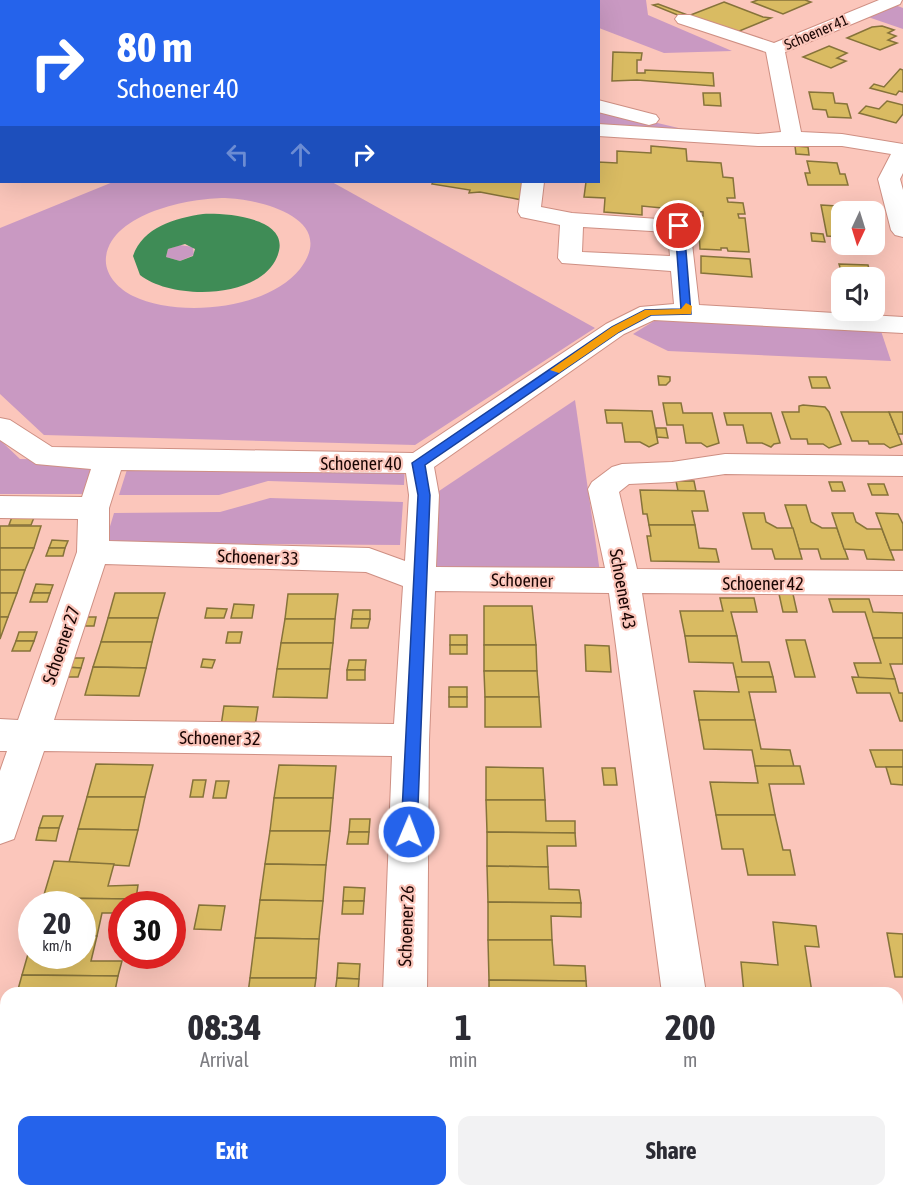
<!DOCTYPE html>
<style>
:root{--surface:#fff;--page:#f2f2f3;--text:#2b2b33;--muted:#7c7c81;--accent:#2563eb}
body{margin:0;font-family:"Asap Condensed",sans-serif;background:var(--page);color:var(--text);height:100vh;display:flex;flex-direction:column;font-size:22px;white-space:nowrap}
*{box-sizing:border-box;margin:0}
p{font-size:20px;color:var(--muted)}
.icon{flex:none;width:33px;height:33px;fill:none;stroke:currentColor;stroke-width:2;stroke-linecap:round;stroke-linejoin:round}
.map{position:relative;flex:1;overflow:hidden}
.drawer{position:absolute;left:0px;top:987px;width:903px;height:210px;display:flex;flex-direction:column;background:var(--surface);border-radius:18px 18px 0 0;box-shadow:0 6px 24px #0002}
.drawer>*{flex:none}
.hud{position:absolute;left:0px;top:0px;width:600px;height:183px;box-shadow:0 6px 24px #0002;background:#2563eb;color:#fff;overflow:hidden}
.needle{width:39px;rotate:184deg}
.tools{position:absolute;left:831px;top:201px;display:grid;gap:12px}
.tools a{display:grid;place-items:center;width:54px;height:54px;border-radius:12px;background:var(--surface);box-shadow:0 6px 24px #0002;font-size:30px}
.speed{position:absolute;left:18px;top:891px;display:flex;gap:12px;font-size:30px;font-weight:700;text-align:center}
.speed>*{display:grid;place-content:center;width:78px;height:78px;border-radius:50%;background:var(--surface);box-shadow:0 6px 24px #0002;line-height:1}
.speed small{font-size:15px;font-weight:400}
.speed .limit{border:9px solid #d22;background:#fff;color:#111}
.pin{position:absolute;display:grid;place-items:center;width:51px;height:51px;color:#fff;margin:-26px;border:3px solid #fff;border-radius:50%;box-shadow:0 2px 6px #0007}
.me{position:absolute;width:66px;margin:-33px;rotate:1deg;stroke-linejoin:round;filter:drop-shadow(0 0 4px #0008)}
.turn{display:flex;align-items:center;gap:21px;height:126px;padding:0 18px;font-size:27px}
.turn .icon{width:78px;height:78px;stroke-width:2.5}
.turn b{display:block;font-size:42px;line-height:51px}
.lanes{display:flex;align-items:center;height:57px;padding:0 18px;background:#0003;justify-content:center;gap:30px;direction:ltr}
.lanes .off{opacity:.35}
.eta{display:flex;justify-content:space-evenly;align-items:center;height:102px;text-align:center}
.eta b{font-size:36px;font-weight:700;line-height:42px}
.cta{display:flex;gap:12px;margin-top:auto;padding:12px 18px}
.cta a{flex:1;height:69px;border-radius:12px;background:var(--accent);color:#fff;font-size:24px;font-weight:700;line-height:69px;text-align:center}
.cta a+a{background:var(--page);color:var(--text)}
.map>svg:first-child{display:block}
</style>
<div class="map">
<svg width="903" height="1197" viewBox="0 0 903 1197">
<rect width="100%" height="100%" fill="#fbc6bb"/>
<g fill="#c999c2" fill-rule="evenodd">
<path d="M272 0H646L648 15 732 51 664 53 599 28 598 2Z"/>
<path d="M895 5 903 8V29L868 17Z"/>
<path d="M599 109 691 131 599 125Z"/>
<path d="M113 182H332L595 328 415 445 44 435 0 394V228ZM225 198C259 199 339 218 300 269 267 310 178 318 133 296 119 289 104 275 106 257 112 213 189 198 225 198Z"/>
<path d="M180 245 193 247 194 255 180 261 166 257 168 249Z"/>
<path d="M662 316 881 331 891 361 668 351 633 334Z"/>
<path d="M575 400 602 586 433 582V495Z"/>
<path d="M0 440 20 459 95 460 84 494H0Z"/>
<path d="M130 460 405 464 404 485 268 481 219 495H119Z"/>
<path d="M270 498 403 502 400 545 105 543 114 513 220 512Z"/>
</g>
<path fill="#3f8c56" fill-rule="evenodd" d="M203 214C225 213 294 217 277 257 259 300 171 300 140 275L133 256C143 227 175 218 203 214ZM185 244 195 249 193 256 180 261 166 257 168 249Z"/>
<g fill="#d9bb62" stroke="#86733a" stroke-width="1.5">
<path d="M758 0H805L811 2 783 14 752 2Z"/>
<path d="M724 2 763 17 771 18 737 32 688 16Z"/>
<path d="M658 4 685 14 680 16 653 5Z"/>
<path d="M882 26 894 30 888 33 896 36 888 40 897 43 880 50 847 38 872 27Z"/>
<path d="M829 46 847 53 837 58 846 61 831 68 803 57Z"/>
<path d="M613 52 642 53 641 60H637V73H645V70L713 73 714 86 637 80 612 81Z"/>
<path d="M900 69 903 70V92L899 91 896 95 870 88 874 84 884 87Z"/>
<path d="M809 92 833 93 835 103 847 104 851 118 828 117 826 110 813 109Z"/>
<path d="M703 93H720L721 106 704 105Z"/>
<path d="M887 101 903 105V114L896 123 859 113 866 106 879 109Z"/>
<path d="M651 146 686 149 687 161 721 163 723 177 733 178 735 198H727L728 202 743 203 745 214H738L739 218H745L749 252 728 251 727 248H721V250L700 249 698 215 703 216V212L642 206V215L604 212 605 198 584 197 586 182H598V162L617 163V151L651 153Z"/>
<path d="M795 146 808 147 809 155 796 154Z"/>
<path d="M807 161 837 163 840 174H845L848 185H808L805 173H810Z"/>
<path d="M433 182H524L522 200 480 192 469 193 470 190 432 184Z"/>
<path d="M821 205 853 207 855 212H842V237L827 236Z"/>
<path d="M811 233 823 234 825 242 812 241Z"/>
<path d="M701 256 750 259 752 277 701 273Z"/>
<path d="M839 264 868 265 871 278H843Z"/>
<path d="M658 376 670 377V381L666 385H659Z"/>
<path d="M809 377H826L830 388H812Z"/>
<path d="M663 403H681L683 413H712L719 443 707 447 701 443H686L683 425H667Z"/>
<path d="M803 405 825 407 829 412 841 444 829 448 823 444H808L807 439H791L782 412H799V406Z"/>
<path d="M605 410 652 411 658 443 649 447 640 442H625L622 423H607Z"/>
<path d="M841 412H889L902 444 890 448 884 444H869L868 441H852Z"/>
<path d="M889 412H903V434H898Z"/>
<path d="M724 413H771L780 443 774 444 771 447 762 443H747L743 425H727Z"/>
<path d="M656 428H666L668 438 657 437Z"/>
<path d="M676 481H694L696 491H678Z"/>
<path d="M829 482H842L845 491H832Z"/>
<path d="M868 484H884L888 495H872Z"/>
<path d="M640 490 704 491 708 511H692L695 525H649L647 514H643Z"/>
<path d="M785 505H806L811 522 822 528H837L848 559H821L818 549H799Z"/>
<path d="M743 513H764L766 522 777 528H793L802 559H775L772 549H752Z"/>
<path d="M832 513H853L856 522 867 529H882L894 560 867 559 864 550 844 549Z"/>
<path d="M876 513 898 514 903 524V550H890Z"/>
<path d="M13 514 35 515 31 525H9Z"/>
<path d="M649 525H695L699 548 716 549 719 562 651 561 647 536H651Z"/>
<path d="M0 526H41L34 548H0Z"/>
<path d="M52 540 68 541 65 548H49Z"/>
<path d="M0 548H34L25 570H0Z"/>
<path d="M49 548H65L63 556H46Z"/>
<path d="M0 570H25L17 593H0Z"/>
<path d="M36 584 53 585 50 593H33Z"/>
<path d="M0 593H17L8 617H0Z"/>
<path d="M33 593H50L47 602H30Z"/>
<path d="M115 593H165L158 618H108Z"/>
<path d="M288 594H338L335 619H285Z"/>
<path d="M779 594H793L797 612H783Z"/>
<path d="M720 598H754L757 612H731L737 636H685L680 611H723Z"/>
<path d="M829 599H869L873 612 903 613V638H873L865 612H833Z"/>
<path d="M234 604 254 605 252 618H231Z"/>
<path d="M484 606H532L536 645H484Z"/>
<path d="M207 608 227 609 224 618H205Z"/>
<path d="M353 610H370V619H352Z"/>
<path d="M0 617H8L0 639Z"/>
<path d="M79 617H96L94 626H76Z"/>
<path d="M108 618H158L152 642H101Z"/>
<path d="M285 619H335L333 643H281Z"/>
<path d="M352 619H370L368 628H351Z"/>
<path d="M19 632H37L34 641H16Z"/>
<path d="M228 632H242L240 643H226Z"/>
<rect x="450" y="635" width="17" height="10"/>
<path d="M685 636H737L742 662H769L773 677H736L733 663 689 662Z"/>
<path d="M873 638H903V664H890L895 679 859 678 854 663H881Z"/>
<path d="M786 640H805L815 677H795Z"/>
<path d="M16 641H34L30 651H12Z"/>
<path d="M101 642H152L146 668 93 667Z"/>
<path d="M281 643H333L330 669H277Z"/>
<rect x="450" y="645" width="17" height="9"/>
<path d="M484 645H536L537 671H484Z"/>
<path d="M585 645 609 646 611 672 586 671Z"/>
<path d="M67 658H84L81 668 64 667Z"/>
<path d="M203 659 215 660 212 668 201 667Z"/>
<path d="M349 660H366L365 670H347Z"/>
<path d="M64 667 81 668 78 677H61Z"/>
<path d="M93 667 146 668 139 696 85 695Z"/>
<path d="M277 669H330L327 698 273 697Z"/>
<rect x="347" y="670" width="18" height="10"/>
<path d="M484 671H537L539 697H485Z"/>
<path d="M736 677H773L776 692H749L755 720H699L694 691 739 692Z"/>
<path d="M852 677 895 679 899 693H903V721H900L890 693H857Z"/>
<rect x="449" y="687" width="18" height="10"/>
<rect x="449" y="697" width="18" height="10"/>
<path d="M485 697H539L541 727H485Z"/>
<path d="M224 706 258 707 255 726H221Z"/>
<path d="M699 720H755L761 749 790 750 794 767 755 766 752 750 704 749Z"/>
<path d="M870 750H903V767H876Z"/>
<path d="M96 764 153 765 145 797H87Z"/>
<path d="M279 765 336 766 333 798H274Z"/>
<path d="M755 766H800L804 784H769L775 815H716L710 782 758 783Z"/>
<path d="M486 767 543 768 545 800H486Z"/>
<path d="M886 767H903V785L891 784Z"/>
<path d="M602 768H615L617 785H604Z"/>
<path d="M193 780H206L203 797H190Z"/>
<path d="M216 781H229L226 798H213Z"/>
<path d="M87 797H145L138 830 78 829Z"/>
<path d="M274 798H333L330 831H270Z"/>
<path d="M486 800H545L546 821H575V833L487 832Z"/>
<path d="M716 815H775L783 850H790L795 875H748L743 849H722Z"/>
<path d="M43 816H63L59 828H39Z"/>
<path d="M350 819H370L369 832H349Z"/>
<path d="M39 828H59L56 841 36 840Z"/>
<path d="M78 829 138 830 129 866 69 862Z"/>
<path d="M270 831H330L326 865 265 864Z"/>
<path d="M349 832H369L368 844H347Z"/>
<path d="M487 832 575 833 576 846H547L548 867 487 866Z"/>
<path d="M54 861 114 864 108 886 138 885 136 899 43 898Z"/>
<path d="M265 864 326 865 323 901 260 900Z"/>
<path d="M487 866 548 867 549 889 579 890 581 903 488 902Z"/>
<path d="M344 887 365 888 364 901H343Z"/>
<path d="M43 898 136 899 134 904H122V913H102L97 936H82V904H41Z"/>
<path d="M260 900 323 901 319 939 255 938Z"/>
<path d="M343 901H364L363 914H342Z"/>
<path d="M488 902 581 903V917L551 916 552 940H488Z"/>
<path d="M199 905 225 906 221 930 194 929Z"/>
<path d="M773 922 816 926 819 947 805 946 812 993H744L741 962 778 965Z"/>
<path d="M887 933 903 934V977H895Z"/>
<path d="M82 936H97L91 961H122L118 976 22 975 32 940V956H82Z"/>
<path d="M255 938 319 939 316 978H250Z"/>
<path d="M488 940H552L554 965 585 966 586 981 489 980Z"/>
<path d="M338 963 360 964 359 979 337 978Z"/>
<path d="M22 975 118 976 115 991 17 993Z"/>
<path d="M250 978H316L314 993H248Z"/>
<path d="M337 978 359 979 358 993H335Z"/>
<path d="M489 980 586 981 587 993H489Z"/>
<path d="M6 1031V1060H0V1052Z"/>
<rect x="0" y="1060" width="6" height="46"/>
<rect x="0" y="1106" width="6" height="51"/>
<path d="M512 1191H586L587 1197H512Z"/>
<path d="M818 1191H873L874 1197H819Z"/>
</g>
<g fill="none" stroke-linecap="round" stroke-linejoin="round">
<defs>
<g id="minor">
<path d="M879 0H902L900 4 785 52 801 132 842 134 903 144V173L900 179 903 190V237L895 235 891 230 878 179 891 154 842 146H758L598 136V124L758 134 781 132 766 52 678 23 675 19 678 15H690L774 43Z"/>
<rect x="0" y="51" width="2" height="10"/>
<path d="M598 100 656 115 659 119 656 123 649 125 598 112Z"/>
<rect x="0" y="134" width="2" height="14"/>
<path d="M522 182H544L541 207 572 213 687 221 690 226 699 305 903 317V333L654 320 624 334 434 467 439 495 436 567 605 568 588 489 592 482 612 467 622 464 672 462 725 454 903 456V476L725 474 672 482 629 484 619 492 637 569 903 571V595L642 593 706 993H662L609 593 435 591 429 740 427 993H383L392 756 44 751 14 839 0 844V771L7 751H0V719L18 720 77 552 78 519 0 518V496L82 497 91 469 36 464 0 440V418L10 420 52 447 413 453 606 324 640 307 674 304 671 271 562 263 558 258 560 225 521 217 518 212ZM583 227 668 232 670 256 582 252ZM121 470 406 473 409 495 405 561 369 548 109 541V508ZM105 564 366 572 403 586 394 724 54 720Z"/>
<rect x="897" y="1117" width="6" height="48"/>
<rect x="374" y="1191" width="50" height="6"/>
<rect x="689" y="1191" width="50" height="6"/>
</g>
</defs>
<use href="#minor" stroke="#ce8f83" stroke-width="2"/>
<use href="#minor" fill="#fff" fill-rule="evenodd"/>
</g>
<path fill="#2563eb" stroke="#184099" stroke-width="1.5" d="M679 223 684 226 691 314 651 315 619 332 425 465 430 495 417 832 415 837 409 839 403 837 401 832 418 495 412 463 612 327 645 310 681 309 675 226Z"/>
<path fill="#f59e0b" d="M686 303 692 306 691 314 651 315 619 332 559 373 550 370 612 327 645 310 681 309Z"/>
<g text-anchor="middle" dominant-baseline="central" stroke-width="4.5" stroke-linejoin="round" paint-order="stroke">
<g font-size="15" fill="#1a0503" stroke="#fbc6bb">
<text transform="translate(816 32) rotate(-23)">Schoener 41</text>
</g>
<g font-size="18" fill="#1a0503" stroke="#fbc6bb">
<text x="361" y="463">Schoener 40</text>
<text transform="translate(258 557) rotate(2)">Schoener 33</text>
<text transform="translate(522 580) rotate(1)">Schoener</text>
<text x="763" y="583">Schoener 42</text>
<text transform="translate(623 589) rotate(80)">Schoener 43</text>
<text transform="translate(61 645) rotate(-71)">Schoener 27</text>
<text transform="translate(220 738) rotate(1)">Schoener 32</text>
<text transform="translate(406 926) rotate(-88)">Schoener 26</text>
</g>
</g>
</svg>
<div class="tools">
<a><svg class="needle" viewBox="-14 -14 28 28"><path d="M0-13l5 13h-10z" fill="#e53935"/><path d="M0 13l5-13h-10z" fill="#7c7c81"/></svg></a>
<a><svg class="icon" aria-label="sound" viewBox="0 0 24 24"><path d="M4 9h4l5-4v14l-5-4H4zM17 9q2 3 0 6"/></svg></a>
</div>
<div class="speed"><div>20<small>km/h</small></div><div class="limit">30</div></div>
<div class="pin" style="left:679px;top:226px;background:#d93025"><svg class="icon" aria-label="arrive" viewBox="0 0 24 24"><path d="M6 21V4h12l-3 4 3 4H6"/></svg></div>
<svg class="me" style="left:409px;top:832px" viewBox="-20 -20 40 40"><circle r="17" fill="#2563eb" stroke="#fff" stroke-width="3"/><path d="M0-11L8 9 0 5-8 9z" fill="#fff"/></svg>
<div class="hud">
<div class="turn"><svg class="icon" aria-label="right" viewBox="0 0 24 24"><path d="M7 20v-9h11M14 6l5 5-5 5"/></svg><div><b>80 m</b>Schoener 40</div></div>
<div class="lanes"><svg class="icon off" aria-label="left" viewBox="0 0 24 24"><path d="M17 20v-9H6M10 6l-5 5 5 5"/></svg><svg class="icon off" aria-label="ahead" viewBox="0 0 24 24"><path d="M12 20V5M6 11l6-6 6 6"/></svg><svg class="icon" aria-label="right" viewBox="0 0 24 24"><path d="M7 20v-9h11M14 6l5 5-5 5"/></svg></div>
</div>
<section class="drawer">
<div class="eta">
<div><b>08:34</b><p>Arrival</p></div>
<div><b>1</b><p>min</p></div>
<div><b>200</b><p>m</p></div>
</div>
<div class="cta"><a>Exit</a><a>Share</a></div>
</section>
</div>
